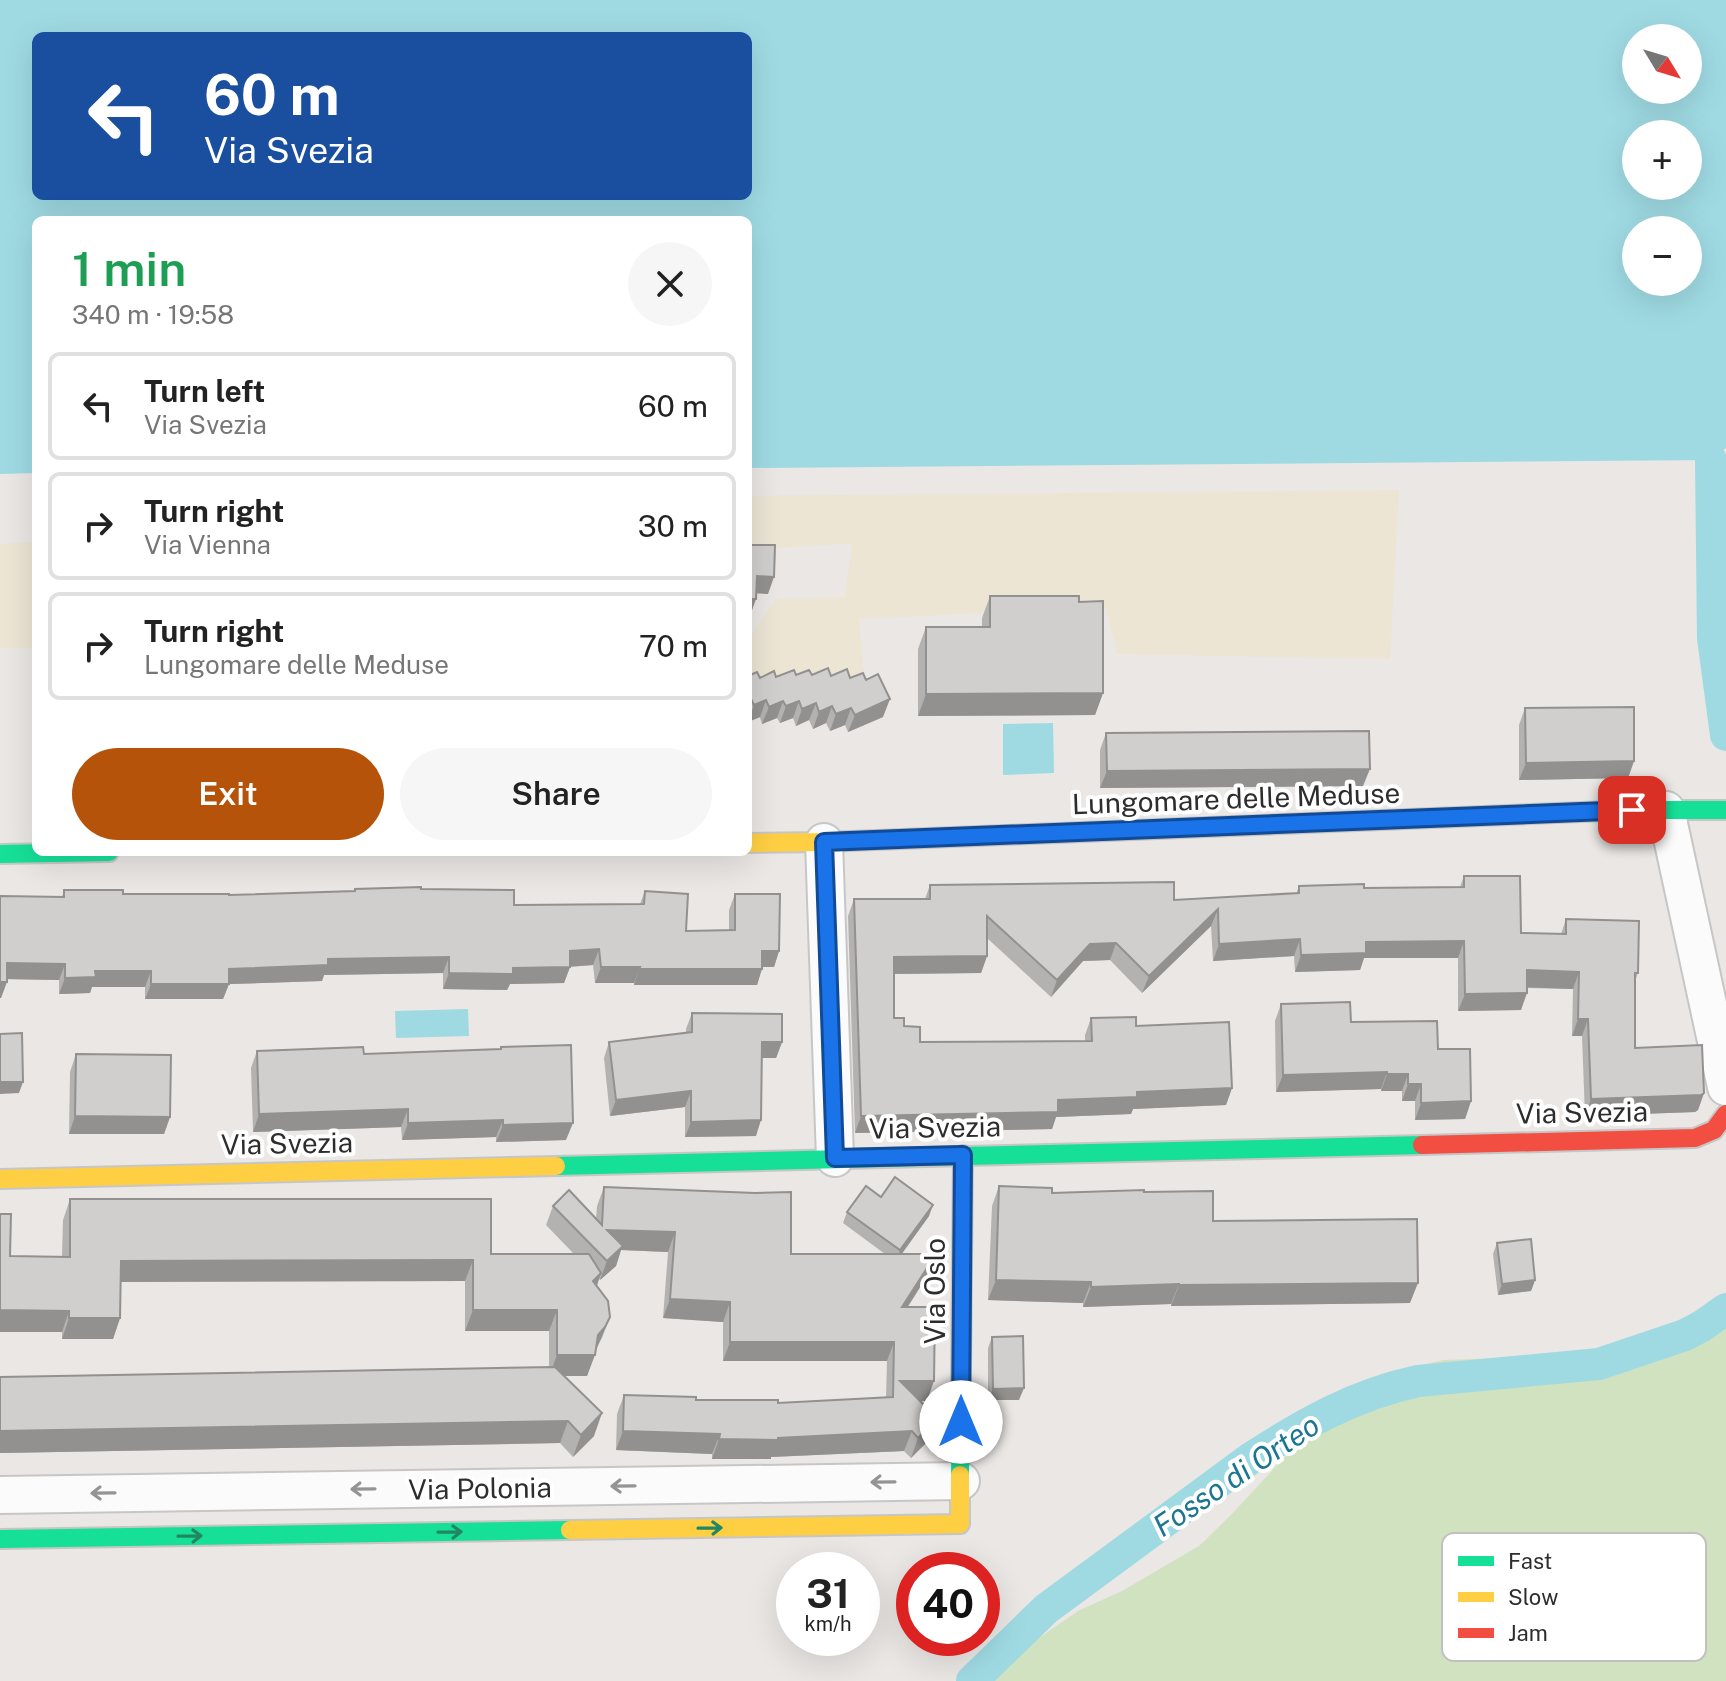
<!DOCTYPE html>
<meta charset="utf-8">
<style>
:root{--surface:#fff;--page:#f6f6f6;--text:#222;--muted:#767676;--line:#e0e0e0;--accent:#b45309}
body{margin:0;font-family:"Public Sans",sans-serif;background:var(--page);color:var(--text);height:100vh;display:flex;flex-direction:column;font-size:30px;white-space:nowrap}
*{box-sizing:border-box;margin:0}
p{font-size:26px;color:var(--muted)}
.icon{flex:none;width:44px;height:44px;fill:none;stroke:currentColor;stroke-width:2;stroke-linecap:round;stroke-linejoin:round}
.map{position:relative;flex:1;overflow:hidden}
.drawer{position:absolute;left:32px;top:216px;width:720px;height:640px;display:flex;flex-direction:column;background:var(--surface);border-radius:12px;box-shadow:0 8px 32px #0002}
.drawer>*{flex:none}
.hud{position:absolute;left:32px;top:32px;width:720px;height:168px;border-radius:12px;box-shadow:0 8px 32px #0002;background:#1a4fa0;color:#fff;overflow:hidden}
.needle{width:52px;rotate:128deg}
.buttons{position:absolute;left:1622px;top:24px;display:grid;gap:16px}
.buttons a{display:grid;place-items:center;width:80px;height:80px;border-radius:50%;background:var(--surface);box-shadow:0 8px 32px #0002;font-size:40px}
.speed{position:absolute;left:776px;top:1552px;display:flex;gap:16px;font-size:40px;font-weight:700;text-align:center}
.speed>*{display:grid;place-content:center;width:104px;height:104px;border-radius:50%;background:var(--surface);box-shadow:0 8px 32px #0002;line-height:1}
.speed small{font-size:20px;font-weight:400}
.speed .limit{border:12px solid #d22;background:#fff;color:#111}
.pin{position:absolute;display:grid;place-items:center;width:68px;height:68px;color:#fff;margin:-34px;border-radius:16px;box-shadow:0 4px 12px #0006}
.me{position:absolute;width:88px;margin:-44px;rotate:0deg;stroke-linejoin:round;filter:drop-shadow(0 0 6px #0008)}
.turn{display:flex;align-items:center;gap:28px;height:168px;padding:0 40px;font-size:36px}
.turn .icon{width:104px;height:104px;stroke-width:2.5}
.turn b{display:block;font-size:56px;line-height:68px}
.round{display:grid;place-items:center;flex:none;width:84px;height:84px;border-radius:42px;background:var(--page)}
.head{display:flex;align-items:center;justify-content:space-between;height:136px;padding:0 40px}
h1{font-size:48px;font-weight:600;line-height:60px;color:#1e9e55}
.cta{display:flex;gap:16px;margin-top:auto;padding:16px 40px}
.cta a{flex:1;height:92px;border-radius:48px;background:var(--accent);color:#fff;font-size:32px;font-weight:600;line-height:92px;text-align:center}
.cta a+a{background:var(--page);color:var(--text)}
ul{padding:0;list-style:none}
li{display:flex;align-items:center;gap:24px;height:108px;margin:0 16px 12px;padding:0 24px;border:4px solid var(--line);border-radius:12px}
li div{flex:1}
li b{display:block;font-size:30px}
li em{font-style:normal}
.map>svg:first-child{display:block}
</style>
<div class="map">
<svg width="1726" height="1681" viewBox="0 0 1726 1681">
<rect width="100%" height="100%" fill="#eae7e4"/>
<path fill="#d1e2c0" d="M1726 1321V1681H983L1033 1642 1078 1611 1122 1591 1199 1546 1230 1516 1305 1435 1331 1404 1354 1387 1381 1374 1444 1360 1615 1354 1670 1343Z"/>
<g fill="#ece5d4">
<path d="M1399 490 1390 659 1117 654 1106 607 859 619 864 679 748 678V640L776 599 845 597 852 543 748 550V496Z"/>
<path d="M36 542V648H0V544Z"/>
</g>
<g fill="#9fdae3" fill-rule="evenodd">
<path d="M0 0H1726V448L1711 460 748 468V220H36V473L0 474ZM36 36H748V196H36ZM1636 38H1688V90H1636ZM1636 134H1688V186H1636ZM1636 230H1688V282H1636Z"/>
<path d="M1053 723 1054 773 1003 775V724Z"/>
<path d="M468 1009 469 1036 396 1038 395 1011Z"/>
</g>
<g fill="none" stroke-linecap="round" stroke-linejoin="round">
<g stroke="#9fdae3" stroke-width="32">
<path d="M1711 460 1713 638 1726 735"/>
<path d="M972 1681 1046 1609 1251 1458C1305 1423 1354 1395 1418 1381L1599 1364 1685 1335 1702 1326 1726 1309"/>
</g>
<defs>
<g id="street">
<path d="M1666 810 1726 1087"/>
<path d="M824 842 835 1158"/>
<path d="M0 1495 961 1481"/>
</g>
<g id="fast">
<path d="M1058 833 1632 810H1726"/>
<path d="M0 854 109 852"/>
<path d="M556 1166 1422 1145"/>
<path d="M960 1475 963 1155"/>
<path d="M0 1539 570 1530"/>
</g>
<g id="slow">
<path d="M748 843 824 842 1058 833"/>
<path d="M0 1179 556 1166"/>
<path d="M570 1530 960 1524V1475"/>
</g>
<path id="jam" d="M1422 1145 1695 1138 1714 1130 1726 1114"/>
</defs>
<use href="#street" stroke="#c7c6c7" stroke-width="40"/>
<use href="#fast" stroke="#c7c6c7" stroke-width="22"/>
<use href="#slow" stroke="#c7c6c7" stroke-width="22"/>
<use href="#jam" stroke="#c7c6c7" stroke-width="22"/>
<use href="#street" stroke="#fcfbfb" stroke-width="36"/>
<use href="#fast" stroke="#16e098" stroke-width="18"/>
<use href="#slow" stroke="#ffcf43" stroke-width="18"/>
<use href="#jam" stroke="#f24e42" stroke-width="18"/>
</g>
<g fill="#b4b2b0">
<path d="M990 596 1079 602 1103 693 1095 715 918 716V649L926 627H982V618Z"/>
<path d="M796 675 831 676 850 678 883 717 848 732 845 725 830 731 826 723 813 729 809 720 796 726 793 718 780 723 777 718 762 724 760 717 748 722V676L760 678Z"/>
<path d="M1525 708 1634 761 1628 778 1519 780V725Z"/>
<path d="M1106 733 1363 786 1100 788V750Z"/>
<path d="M1464 876 1521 933 1561 934 1566 919 1638 973 1635 981V1048L1704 1093 1698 1110 1695 1112 1585 1116 1582 1036H1572L1573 989 1527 988 1521 1010 1458 1011V958H1364L1360 970 1295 972 1294 956 1213 961 1211 926 1142 993 1110 960 1083 961 1051 997 987 938V956L981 973 894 974V1018L920 1042 1085 1041V1035L1091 1018 1136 1026 1232 1088 1226 1105 1133 1109 1131 1114 1056 1117 1052 1129 855 1133 848 916 854 899H925L930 885 1174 900 1296 894 1299 886 1364 888 1460 887Z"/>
<path d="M355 889H421L514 905 640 904 645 891 686 931 729 930V910L735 894 779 951 774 967H762L757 985H634V983H595L593 965 570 967 564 983 510 984 507 990 443 989V973L324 975 322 981 229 984 223 999H145V987H92L90 993 59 994V980L7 979 1 998H0V896L62 897 64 890 123 894 229 895 354 891Z"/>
<path d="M1281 1004 1438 1049 1471 1101 1465 1119 1415 1120V1101H1402V1091H1381V1089L1276 1092 1275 1021Z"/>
<path d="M692 1013 782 1042 776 1058H762L756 1136 685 1137V1107L610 1116 604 1058 609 1042 686 1033V1029Z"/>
<path d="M501 1047 566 1140 496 1142V1137L402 1140 401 1127 253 1132 251 1068 257 1051 364 1054 500 1049Z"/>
<path d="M76 1054 170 1117 164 1134H69L70 1072Z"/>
<path d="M999 1186 1052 1193 1144 1192 1410 1303 1171 1306V1304L1083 1307V1303L988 1300 992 1206Z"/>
<path d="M604 1187 791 1254H885L843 1223 847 1212 881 1197 929 1216 901 1254 929 1273 908 1307 927 1401H920L931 1438 911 1458 904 1451 771 1457V1459H712V1454L616 1450 617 1414 624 1395 696 1400 778 1403 886 1398 887 1361H723V1322L663 1318 668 1252 621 1250 616 1266 600 1280 599 1279 597 1286 610 1317 602 1338 595 1350 587 1376H564L594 1436 573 1457 560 1443 0 1453V1377L549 1367V1331H465V1281L121 1282 120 1318 113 1339H62V1332H0V1214L10 1256H62L63 1220 70 1199 491 1254H574L546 1225 553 1206 596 1219 597 1206Z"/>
<path d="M1497 1243 1535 1280 1531 1291 1498 1295 1493 1254Z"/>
<path d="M992 1337 1019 1400H988V1348Z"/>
</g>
<g fill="#929190">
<path d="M757 576 774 577 768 594 750 593Z"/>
<path d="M748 599H756L750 616H748Z"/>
<path d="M1103 693 1095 715 918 716 926 694Z"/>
<path d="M890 699 883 717 848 732 855 715Z"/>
<path d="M766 700 760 717 748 722 754 705Z"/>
<path d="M783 701 777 718 762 724 769 707Z"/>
<path d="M799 701 793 718 780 723 786 706Z"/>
<path d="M816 703 809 720 796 726 802 709Z"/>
<path d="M832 706 826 723 813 729 819 712Z"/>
<path d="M851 708 845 725 830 731 836 714Z"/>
<path d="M1634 761 1628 778 1519 780 1526 763Z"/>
<path d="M1370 769 1363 786 1100 788 1107 771Z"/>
<path d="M1218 909 1211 926 1142 993 1149 976Z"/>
<path d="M1300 939 1294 956 1213 961 1219 944Z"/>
<path d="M1464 941 1458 958H1364L1360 970 1295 972 1301 955 1366 942Z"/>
<path d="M1116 943 1110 960 1083 961 1051 997 1057 980 1090 944Z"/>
<path d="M599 949 593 965 564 967 570 951Z"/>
<path d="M762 951H779L774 967H756Z"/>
<path d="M987 956 981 973 888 974 894 957Z"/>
<path d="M449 957 443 973 324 975 322 981 229 984 223 999H145L151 984 229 969 328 959Z"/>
<path d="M7 963 65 964 59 980 2 979Z"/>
<path d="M570 967 564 983 510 984 507 990 443 989 449 973 513 968Z"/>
<path d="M601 967H640L634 983H595Z"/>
<path d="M639 969H762L757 985H634Z"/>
<path d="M1527 970 1579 972 1573 989 1520 987Z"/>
<path d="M95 971H151L145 987H92L90 993 59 994 65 978Z"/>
<path d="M0 982H7L1 998H0Z"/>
<path d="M1527 993 1521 1010 1458 1011 1465 994Z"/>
<path d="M1578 1019H1588L1582 1036H1572Z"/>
<path d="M762 1042H782L776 1058H757Z"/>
<path d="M1387 1072 1381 1089 1276 1092 1283 1075Z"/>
<path d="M1387 1074H1408L1402 1091H1381Z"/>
<path d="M0 1082H23L19 1093 0 1094Z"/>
<path d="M1408 1084H1421L1415 1101H1402Z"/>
<path d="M1232 1088 1226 1105 1133 1109 1131 1114 1056 1117 1052 1129 855 1133 861 1116 1137 1092Z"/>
<path d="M691 1091 685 1107 610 1116 616 1100Z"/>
<path d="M1704 1093 1698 1110 1695 1112 1585 1116 1591 1099Z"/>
<path d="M1471 1101 1465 1119 1415 1120 1421 1103Z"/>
<path d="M408 1109 401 1127 253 1132 259 1114Z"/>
<path d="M75 1116 170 1117 164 1134H69Z"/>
<path d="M503 1120 496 1137 402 1140 408 1123Z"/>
<path d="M761 1120 756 1136 685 1137 691 1122Z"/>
<path d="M573 1123 566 1140 496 1142 503 1125Z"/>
<path d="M933 1205 929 1216 896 1262 900 1250Z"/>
<path d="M607 1230 675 1232 668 1252 621 1250 616 1266 600 1280 607 1261Z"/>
<path d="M936 1254 929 1273 895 1326 902 1307Z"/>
<path d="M473 1260 465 1281 113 1282 121 1261Z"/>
<path d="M601 1273 594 1294 593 1281Z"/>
<path d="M996 1280 1091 1282 1083 1303 988 1300Z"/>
<path d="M1535 1280 1531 1291 1498 1295 1502 1284Z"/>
<path d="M1418 1283 1410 1303 1171 1306 1179 1285Z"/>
<path d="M1179 1284 1171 1304 1083 1307 1091 1287Z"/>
<path d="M670 1299 730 1302 723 1322 663 1318Z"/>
<path d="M0 1310 69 1311 62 1332H0Z"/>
<path d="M473 1310H557L549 1331H465Z"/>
<path d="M610 1317 597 1348 591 1355H595L587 1376H549L557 1355 598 1335Z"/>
<path d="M69 1318H120L113 1339H62Z"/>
<path d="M730 1342H894L887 1361H723Z"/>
<path d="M900 1381H934L927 1401 893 1400Z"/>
<path d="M1024 1388 1019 1400H988L993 1389Z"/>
<path d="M602 1413 594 1436 573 1457 581 1435Z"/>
<path d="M938 1419 931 1438 911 1458 918 1438Z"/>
<path d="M568 1421 560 1443 0 1453V1431Z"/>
<path d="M623 1431 720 1434 712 1454 616 1450Z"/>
<path d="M912 1431 904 1451 771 1457V1459H712L719 1439Z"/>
</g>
<g fill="#d1cfcd" stroke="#929190" stroke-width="2">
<path d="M748 545H775L774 577 757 576 756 599H748V612Z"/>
<path d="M990 596H1079V602L1103 601V693L926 694V627H990Z"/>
<path d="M828 668 831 676 847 669 850 678 863 673 866 680 878 674 890 699 855 715 851 708 836 714 832 706 819 712 816 703 802 709 799 701 786 706 783 701 769 707 766 700 754 705 751 699 748 700V676L757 672 760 678 774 671 776 677 794 670 796 675 809 670 812 675Z"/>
<path d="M1634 707V761L1526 763 1525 708Z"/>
<path d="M1369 731 1370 769 1107 771 1106 733Z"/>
<path d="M1464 876H1520L1521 933 1566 934V919L1639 921 1638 973H1635V1048L1702 1045 1704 1093 1701 1095 1591 1099 1588 1019H1578L1579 972 1527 970V993L1465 994 1464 941 1366 942V953L1301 955 1300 939 1219 944 1218 909 1149 976 1116 943 1090 944 1057 980 987 916V956L894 957V1018H904V1026L920 1027V1042L1092 1041 1091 1018 1136 1017V1026L1229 1022 1232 1088 1137 1092V1097L1058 1100V1112L861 1116 854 899H930V885L1174 882V900L1299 893V886L1364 884V888L1464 887Z"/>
<path d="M421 887V889L514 890V905L644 904 645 891 688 894 686 931 735 930V894H780L779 951H762V969H639L640 967H601L599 949 570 951V967L513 968V974L449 973V957L328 959V965L229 969V984H151V971H95L96 977 65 978V964L7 963V982H0V896L64 897V890H123V894H229V895L355 891V889Z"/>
<path d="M1350 1002 1351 1022 1437 1021 1438 1049H1470L1471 1101 1421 1103V1084H1408V1074H1387V1072L1283 1075 1281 1004Z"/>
<path d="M692 1013 782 1014V1042H762L761 1120 691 1122V1091L616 1100 609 1042 692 1032Z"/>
<path d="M22 1033 23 1082H0V1034Z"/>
<path d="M571 1045 573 1123 503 1125V1120L408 1123V1109L259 1114 257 1051 363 1047 364 1054 501 1049V1047Z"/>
<path d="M76 1054 171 1055 170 1117 75 1116Z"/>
<path d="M895 1177 933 1205 900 1250 847 1212 866 1186 881 1197Z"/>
<path d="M999 1186 1052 1188V1193L1144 1190V1192L1213 1191V1221L1417 1219 1418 1283 1179 1285V1284L1091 1287V1282L996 1280Z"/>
<path d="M604 1187 755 1193 791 1192V1254H936L902 1307H935L934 1381H900L938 1419 918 1438 912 1431 778 1438V1440L719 1439 720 1434 623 1431 624 1395 696 1397V1400H778V1403L893 1397 894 1342H730V1302L670 1299 675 1232 607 1230 623 1246 607 1261 553 1206 569 1190 602 1225Z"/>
<path d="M70 1199H491V1254H589L601 1273 593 1281 608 1301 610 1317 605 1327 598 1335 595 1355H557V1310H473V1260L121 1261 120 1318H69V1311L0 1310V1214H11L10 1256 70 1257Z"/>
<path d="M1531 1239 1535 1280 1502 1284 1497 1243Z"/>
<path d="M1023 1336 1024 1388 993 1389 992 1337Z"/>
<path d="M555 1367 602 1413 581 1435 568 1421 0 1431V1377Z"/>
</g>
<defs><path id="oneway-shaft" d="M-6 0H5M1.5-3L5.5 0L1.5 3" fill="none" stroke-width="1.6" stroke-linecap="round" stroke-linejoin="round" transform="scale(2)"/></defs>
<g stroke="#949494">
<use href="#oneway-shaft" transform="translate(883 1482) rotate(179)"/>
<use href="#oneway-shaft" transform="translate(623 1486) rotate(179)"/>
<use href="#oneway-shaft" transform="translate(363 1489) rotate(179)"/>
<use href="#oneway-shaft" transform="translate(103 1493) rotate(179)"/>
</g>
<g stroke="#228662">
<use href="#oneway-shaft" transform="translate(710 1528) rotate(-1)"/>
<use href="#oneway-shaft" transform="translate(450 1532) rotate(-1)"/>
<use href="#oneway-shaft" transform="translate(190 1536) rotate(-1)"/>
</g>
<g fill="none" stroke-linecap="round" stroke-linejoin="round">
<defs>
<path id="route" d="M961 1422 963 1155 835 1158 824 842 1632 810"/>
</defs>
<use href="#route" stroke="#114b97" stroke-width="20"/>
<use href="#route" stroke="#1a73e8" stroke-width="14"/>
</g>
<g text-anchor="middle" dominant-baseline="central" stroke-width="8" stroke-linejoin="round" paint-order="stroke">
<g font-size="28" fill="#2d2d2d" stroke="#fff">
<text transform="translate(1236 798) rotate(-2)">Lungomare delle Meduse</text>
<text transform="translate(1582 1112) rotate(-1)">Via Svezia</text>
<text transform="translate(935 1127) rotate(-1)">Via Svezia</text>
<text transform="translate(287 1143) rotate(-1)">Via Svezia</text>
<text transform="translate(934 1291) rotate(-90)">Via Oslo</text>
<text transform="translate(480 1488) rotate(-1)">Via Polonia</text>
</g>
<g font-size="30" font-style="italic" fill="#1c7692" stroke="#fff">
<text transform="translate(1236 1475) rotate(-34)">Fosso di Orteo</text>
</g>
</g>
<rect x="1442" y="1533" width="264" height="128" rx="12" fill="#fff" stroke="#c0c0c0" stroke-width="2"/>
<rect x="1458" y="1556" width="36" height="10" fill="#16e098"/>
<rect x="1458" y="1592" width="36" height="10" fill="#ffcf43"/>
<rect x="1458" y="1628" width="36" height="10" fill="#f24e42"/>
<g font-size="22" fill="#2d2d2d">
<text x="1508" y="1569">Fast</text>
<text x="1508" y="1605">Slow</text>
<text x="1508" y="1641">Jam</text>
</g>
</svg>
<div class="buttons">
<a><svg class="needle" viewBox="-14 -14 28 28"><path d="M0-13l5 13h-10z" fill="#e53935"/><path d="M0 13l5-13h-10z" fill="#767676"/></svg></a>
<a>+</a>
<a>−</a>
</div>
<div class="speed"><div>31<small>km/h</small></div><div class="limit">40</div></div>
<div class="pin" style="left:1632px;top:810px;background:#d93025"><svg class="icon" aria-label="arrive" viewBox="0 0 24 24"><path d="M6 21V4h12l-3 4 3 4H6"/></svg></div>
<svg class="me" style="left:961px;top:1422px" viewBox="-20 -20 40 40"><circle r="19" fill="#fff"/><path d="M0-13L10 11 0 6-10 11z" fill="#1a73e8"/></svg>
<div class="hud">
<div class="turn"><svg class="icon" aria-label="left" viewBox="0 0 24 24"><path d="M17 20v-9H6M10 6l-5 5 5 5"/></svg><div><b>60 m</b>Via Svezia</div></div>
</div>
<section class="drawer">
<div class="head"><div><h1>1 min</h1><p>340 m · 19:58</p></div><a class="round"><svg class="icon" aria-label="close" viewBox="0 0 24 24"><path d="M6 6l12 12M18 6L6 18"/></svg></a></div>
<ul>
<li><svg class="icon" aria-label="left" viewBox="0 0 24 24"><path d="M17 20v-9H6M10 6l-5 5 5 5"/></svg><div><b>Turn left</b><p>Via Svezia</p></div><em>60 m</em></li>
<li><svg class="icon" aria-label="right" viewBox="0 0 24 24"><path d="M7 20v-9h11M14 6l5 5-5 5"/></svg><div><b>Turn right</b><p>Via Vienna</p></div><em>30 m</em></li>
<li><svg class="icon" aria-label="right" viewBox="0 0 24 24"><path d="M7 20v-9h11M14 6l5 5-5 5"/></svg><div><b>Turn right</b><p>Lungomare delle Meduse</p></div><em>70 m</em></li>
</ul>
<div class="cta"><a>Exit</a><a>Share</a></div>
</section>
</div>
